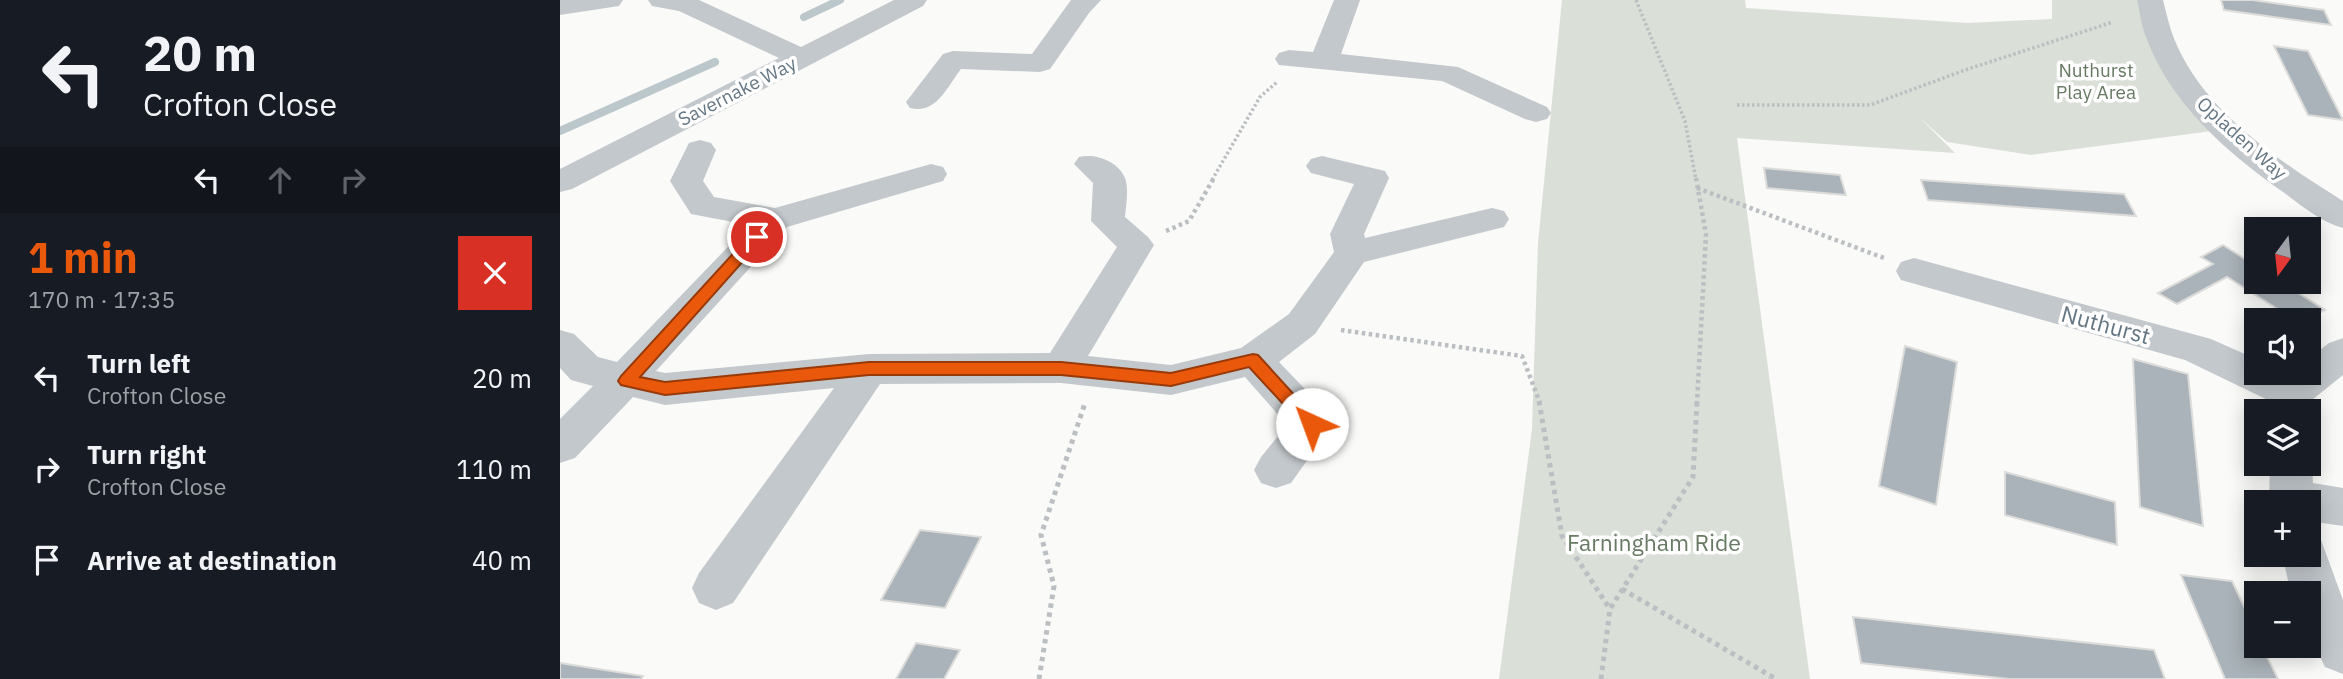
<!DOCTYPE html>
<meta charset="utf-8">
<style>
:root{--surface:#171b24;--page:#242831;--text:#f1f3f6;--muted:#9ea1a6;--accent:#ea580c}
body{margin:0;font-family:"IBM Plex Sans",sans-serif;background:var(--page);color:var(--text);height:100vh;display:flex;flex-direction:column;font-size:26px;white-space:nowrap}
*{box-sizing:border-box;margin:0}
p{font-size:23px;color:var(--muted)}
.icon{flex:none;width:38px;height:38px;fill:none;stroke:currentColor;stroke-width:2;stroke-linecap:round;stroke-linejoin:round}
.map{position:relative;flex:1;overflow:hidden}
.side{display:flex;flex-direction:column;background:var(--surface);width:560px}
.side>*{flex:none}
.hud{background:#171b24;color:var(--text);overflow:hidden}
.needle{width:46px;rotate:195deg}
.controls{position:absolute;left:1684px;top:217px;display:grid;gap:14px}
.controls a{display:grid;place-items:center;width:77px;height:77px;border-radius:0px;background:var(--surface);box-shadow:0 4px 18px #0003;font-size:35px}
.pin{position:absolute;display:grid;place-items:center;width:60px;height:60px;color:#fff;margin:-30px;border:4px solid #fff;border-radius:50%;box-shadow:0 2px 7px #0007}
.me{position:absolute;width:77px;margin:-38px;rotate:317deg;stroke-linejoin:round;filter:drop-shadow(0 0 5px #0008)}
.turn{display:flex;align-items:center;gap:24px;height:147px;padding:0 28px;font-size:32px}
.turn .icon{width:91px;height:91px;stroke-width:2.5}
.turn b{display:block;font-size:49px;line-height:60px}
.lanes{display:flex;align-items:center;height:66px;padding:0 28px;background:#0003;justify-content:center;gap:35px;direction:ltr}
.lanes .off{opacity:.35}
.round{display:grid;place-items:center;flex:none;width:74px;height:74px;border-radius:0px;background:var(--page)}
.overview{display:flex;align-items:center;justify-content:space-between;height:119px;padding:0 28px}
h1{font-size:42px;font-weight:700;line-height:52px;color:var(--accent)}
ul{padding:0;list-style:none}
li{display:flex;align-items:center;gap:21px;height:91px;padding:0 28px}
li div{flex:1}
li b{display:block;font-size:26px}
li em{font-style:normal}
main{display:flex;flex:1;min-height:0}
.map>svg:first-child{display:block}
</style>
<main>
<section class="side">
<div class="hud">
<div class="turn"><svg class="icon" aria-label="left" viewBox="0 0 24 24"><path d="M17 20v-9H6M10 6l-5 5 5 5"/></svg><div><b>20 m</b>Crofton Close</div></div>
<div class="lanes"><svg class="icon" aria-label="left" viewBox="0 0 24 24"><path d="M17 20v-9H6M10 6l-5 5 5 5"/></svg><svg class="icon off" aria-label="ahead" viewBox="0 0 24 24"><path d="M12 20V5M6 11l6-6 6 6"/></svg><svg class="icon off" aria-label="right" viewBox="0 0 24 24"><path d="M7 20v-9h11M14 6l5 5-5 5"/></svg></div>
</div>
<div class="overview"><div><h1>1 min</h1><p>170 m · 17:35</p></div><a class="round" style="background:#d93025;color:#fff"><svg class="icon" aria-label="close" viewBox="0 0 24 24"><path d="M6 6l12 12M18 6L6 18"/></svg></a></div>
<ul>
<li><svg class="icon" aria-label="left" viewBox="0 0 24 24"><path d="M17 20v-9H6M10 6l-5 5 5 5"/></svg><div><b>Turn left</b><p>Crofton Close</p></div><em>20 m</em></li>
<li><svg class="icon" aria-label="right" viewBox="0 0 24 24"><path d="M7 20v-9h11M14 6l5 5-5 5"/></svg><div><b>Turn right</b><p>Crofton Close</p></div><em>110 m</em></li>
<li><svg class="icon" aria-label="arrive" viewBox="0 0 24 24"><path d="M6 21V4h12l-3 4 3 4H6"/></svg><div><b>Arrive at destination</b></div><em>40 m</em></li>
</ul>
</section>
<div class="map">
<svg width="1783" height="679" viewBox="0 0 1783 679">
<rect width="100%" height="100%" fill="#fafaf8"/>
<path fill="#dadfd7" d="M1002 0H1185L1186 8 1407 23 1492 19V0H1591V10L1667 129 1471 155 1387 142 1359 117 1395 153 1177 138 1250 679H939L972 429 978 243Z"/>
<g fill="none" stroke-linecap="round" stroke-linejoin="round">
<g stroke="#bbc7cb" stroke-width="8">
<path d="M244 17 280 0"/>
<path d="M0 131 155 62"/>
</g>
</g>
<g fill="#aab3b9" stroke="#dcdcda" stroke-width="2">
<path d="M1661 0H1692L1764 10 1771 25 1664 10Z"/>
<path d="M1714 46 1748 51 1783 120 1748 115Z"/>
<path d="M1204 168 1280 175 1286 195 1207 188Z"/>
<path d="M1361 180 1564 194 1576 216 1368 200Z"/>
<path d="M1663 245 1696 266V282H1721L1765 310 1745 320H1735L1667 277 1617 304 1598 293 1653 264 1641 257Z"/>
<path d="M1345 346 1397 362 1376 505 1319 486Z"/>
<path d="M1573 359 1628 374 1643 526 1580 507Z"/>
<path d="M1445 472 1555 502 1557 545 1445 515Z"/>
<path d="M360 530 421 537 385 608 321 600Z"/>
<path d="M1621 575 1672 581 1696 632V646H1702L1718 679H1665Z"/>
<path d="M1293 617 1594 650 1605 679H1449L1301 663Z"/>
<path d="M356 643 400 650 384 679H336Z"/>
<path d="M0 663 83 676 81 679H0Z"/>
</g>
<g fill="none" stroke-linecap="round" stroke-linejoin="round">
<g stroke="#bbbfc2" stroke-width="3.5" stroke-dasharray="2.5 2.5" stroke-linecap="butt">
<path d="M1076 0 1125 121 1136 180"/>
<path d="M1177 105H1310L1408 69 1553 22"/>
<path d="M652 180 700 97 717 82"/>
</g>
<g stroke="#bbbfc2" stroke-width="4.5" stroke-dasharray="3.5 3.5" stroke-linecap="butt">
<path d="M1136 178 1146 234 1137 403"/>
<path d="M1137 188 1324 258"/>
<path d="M606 231 629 221 654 178"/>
<path d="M781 330 962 356 980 403"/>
</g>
<g stroke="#bbbfc2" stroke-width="5" stroke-dasharray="4.5 4.5" stroke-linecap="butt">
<path d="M979 401 1002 536 1050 609"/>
<path d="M1062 589 1216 679"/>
<path d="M479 679 494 586 481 535 525 403"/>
<path d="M1041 679 1050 609 1133 477 1137 401"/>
</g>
<g fill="#c3c8cc" fill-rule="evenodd">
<path d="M0 0H63L59 6 0 15Z"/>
<path d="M88 0H139L241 47 334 0H367L363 6 12 189 0 192V169L219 58 119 11 92 6Z"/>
<path d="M511 0H541L529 13 490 69 480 72 401 69C387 87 376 115 350 108L346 102 383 54 393 51 472 54Z"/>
<path d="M774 0H800L781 54 898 67 987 107 991 113 987 119 976 122 965 119 882 81 719 65 715 59 719 53 729 50 753 52Z"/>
<path d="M1577 0H1603C1606 12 1609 25 1613 36 1642 111 1718 160 1783 201V228C1761 222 1742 206 1723 192 1667 153 1610 103 1586 37 1581 25 1580 12 1577 0Z"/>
<path d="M140 140 151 143 156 150 143 181 154 197 215 208 371 164 383 167 387 174 383 181 227 227 96 371 105 373 309 354 490 353 557 247 531 221 533 183 514 164 519 157C535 153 558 161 565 178 569 188 566 206 565 217L588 237 594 245 528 356 611 365 681 348 729 314 774 252 770 234 794 184 751 173 746 166 751 159 762 156 825 171 829 178 804 234 805 238 932 208 944 211 949 219 944 227 804 262 755 334 719 362 767 412 773 424 731 483 716 488 701 483 694 470 701 457 727 425 685 377 611 395 501 383 320 384 173 603 156 610 139 603 132 588 139 573 274 388 105 405 73 397 15 458 0 463V419L33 386 11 380 0 368V330L14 334 38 357 57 362 189 225 131 214 110 181 129 143Z"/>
<path d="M1354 258 1651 339 1696 359V373H1748V359L1769 343 1783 338V375L1752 400 1753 411 1748 419V411H1712V402L1625 360 1341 280 1336 271 1341 262Z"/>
<path d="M1748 456 1752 464 1753 483 1783 488V526L1748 521V502H1709L1710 464H1748Z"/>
<path d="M1748 536 1761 540 1783 600V674L1765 667 1748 631V593H1731L1722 555H1748Z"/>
</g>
</g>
<path fill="#ea580c" stroke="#983908" stroke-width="2" d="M197 232 205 237 202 240 80 377 105 382 309 362H501L611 373 693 354 698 355 761 424 758 429H746L689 367 611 386 501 375H309L105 395 61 385 58 381 61 376 192 233Z"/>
<g text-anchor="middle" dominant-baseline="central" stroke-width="7" stroke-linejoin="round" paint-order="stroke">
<g font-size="19" fill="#687a64" stroke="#fff">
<text x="1536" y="70">Nuthurst<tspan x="1536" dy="22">Play Area</tspan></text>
</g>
<g font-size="19" fill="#657683" stroke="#fff">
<text transform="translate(177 91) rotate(-27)">Savernake Way</text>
<text transform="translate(1682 138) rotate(42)">Opladen Way</text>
</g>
<g font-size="23" fill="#657683" stroke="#fff">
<text transform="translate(1546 324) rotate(15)">Nuthurst</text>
</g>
<g font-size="23" fill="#687a64" stroke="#fff">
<text x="1094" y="542">Farningham Ride</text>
</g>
</g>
</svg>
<div class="controls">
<a><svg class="needle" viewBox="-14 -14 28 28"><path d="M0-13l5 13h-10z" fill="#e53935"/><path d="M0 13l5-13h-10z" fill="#9ea1a6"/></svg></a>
<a><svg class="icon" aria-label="sound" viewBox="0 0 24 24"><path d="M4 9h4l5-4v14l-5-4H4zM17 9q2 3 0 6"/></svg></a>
<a><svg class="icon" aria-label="layers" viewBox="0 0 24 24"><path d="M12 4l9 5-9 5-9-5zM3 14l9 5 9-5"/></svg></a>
<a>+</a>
<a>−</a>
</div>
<div class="pin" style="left:197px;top:237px;background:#d93025"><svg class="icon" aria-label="arrive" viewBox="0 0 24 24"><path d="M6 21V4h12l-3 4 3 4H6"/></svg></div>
<svg class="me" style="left:752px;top:424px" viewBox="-20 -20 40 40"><circle r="19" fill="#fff"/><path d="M0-13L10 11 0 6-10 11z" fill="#ea580c"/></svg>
</div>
</main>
